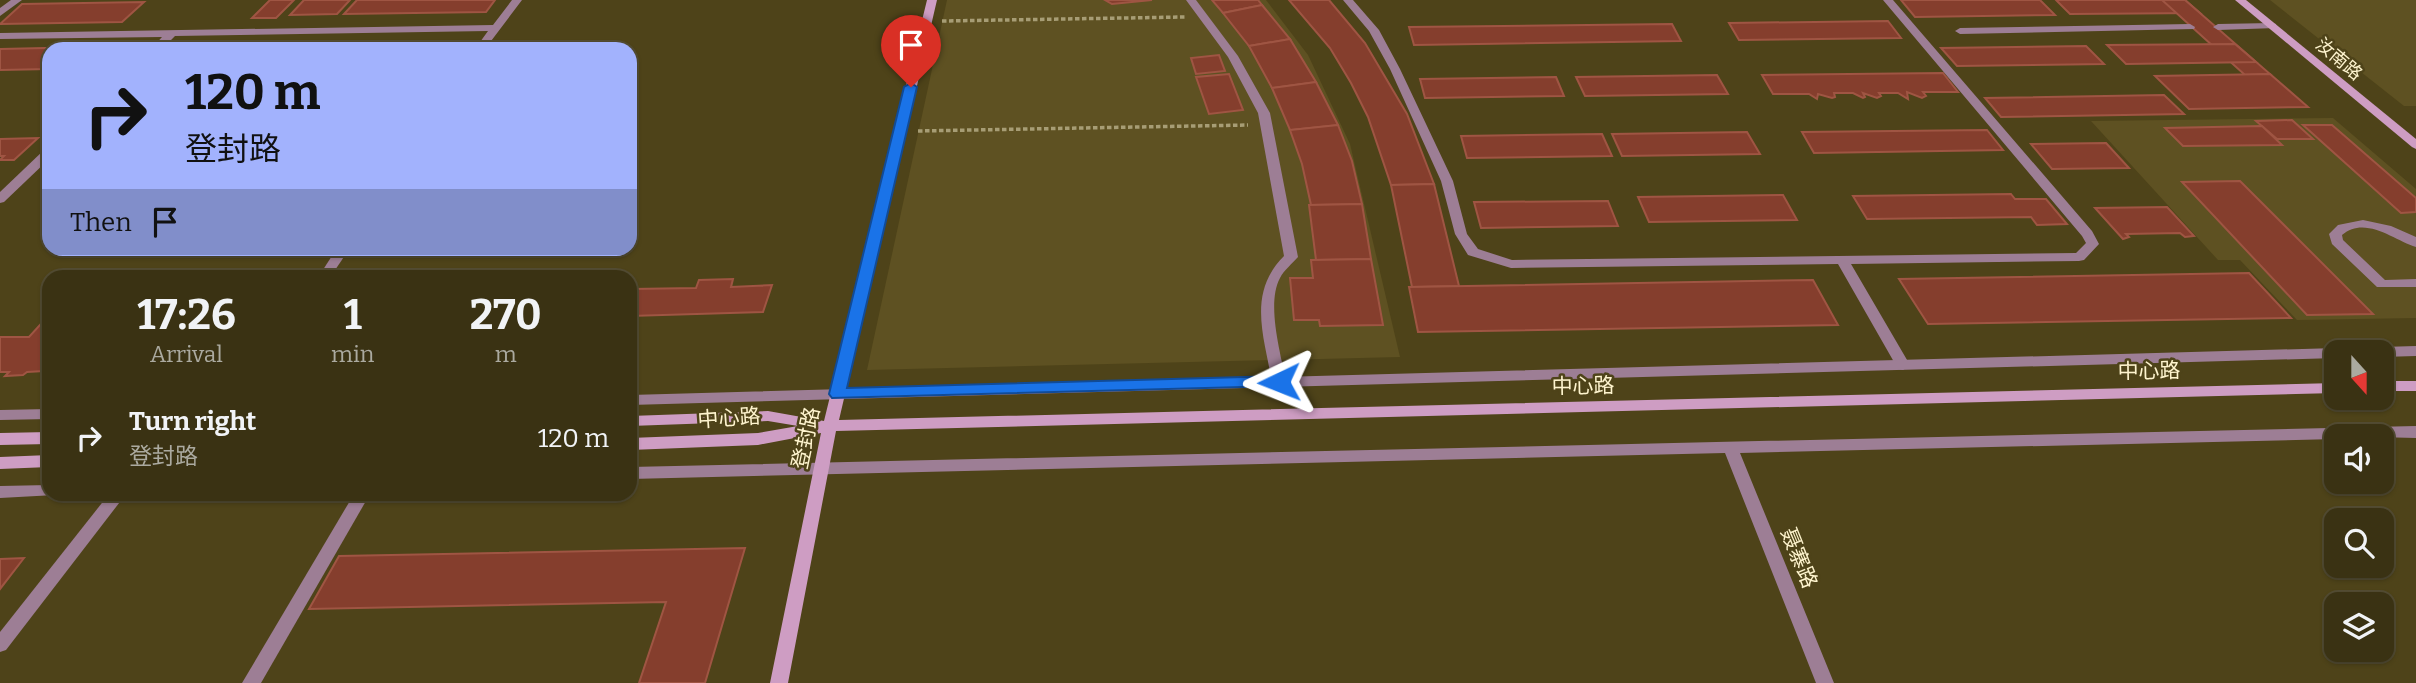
<!DOCTYPE html>
<meta charset="utf-8">
<style>
:root{--surface:#3a3213;--page:#453e21;--text:#f1f3f6;--muted:#abaaa0;--line:#544d33}
body{margin:0;font-family:Bitter,"Noto Sans SC",serif;background:var(--page);color:var(--text);height:100vh;display:flex;flex-direction:column;font-size:26px;white-space:nowrap}
*{box-sizing:border-box;margin:0}
p{font-size:23px;color:var(--muted)}
.icon{flex:none;width:38px;height:38px;fill:none;stroke:currentColor;stroke-width:2;stroke-linecap:round;stroke-linejoin:round}
.map{position:relative;flex:1;overflow:hidden}
.drawer{position:absolute;left:42px;top:270px;width:595px;height:231px;display:flex;flex-direction:column;background:var(--surface);border-radius:21px;box-shadow:0 2px 5px #0004,0 0 0 2px var(--line)}
.drawer>*{flex:none}
.hud{position:absolute;left:42px;top:42px;width:595px;height:214px;border-radius:21px;box-shadow:0 2px 5px #0004,0 0 0 2px var(--line);background:#a2b2fd;color:#111;overflow:hidden}
.needle{width:46px;rotate:159deg}
.fabs{position:absolute;left:2324px;top:340px;display:grid;gap:14px}
.fabs a{display:grid;place-items:center;width:70px;height:70px;border-radius:14px;background:var(--surface);box-shadow:0 2px 5px #0004,0 0 0 2px var(--line);font-size:35px}
.pin{position:absolute;display:grid;place-items:center;width:60px;height:60px;color:#fff;margin:-72px -30px;border-radius:50% 50% 50% 0;rotate:-45deg;box-shadow:0 0 7px #0007}
.pin .icon{rotate:45deg}
.me{position:absolute;width:77px;margin:-38px;rotate:268deg;stroke-linejoin:round;filter:drop-shadow(0 0 5px #0008)}
.turn{display:flex;align-items:center;gap:24px;height:147px;padding:0 28px;font-size:32px}
.turn .icon{width:91px;height:91px;stroke-width:2.5}
.turn b{display:block;font-size:49px;line-height:60px}
.then{display:flex;align-items:center;height:66px;padding:0 28px;background:#0003;gap:14px;font-size:26px}
.eta{display:flex;justify-content:space-evenly;align-items:center;height:119px;text-align:center}
.eta b{font-size:42px;font-weight:700;line-height:49px}
ul{padding:0;list-style:none}
li{display:flex;align-items:center;gap:21px;height:98px;padding:0 28px}
li div{flex:1}
li b{display:block;font-size:26px}
li em{font-style:normal}
.map>svg:first-child{display:block}
</style>
<div class="map">
<svg width="2416" height="683" viewBox="0 0 2416 683">
<rect width="100%" height="100%" fill="#4e4319"/>
<g fill="#5e5122">
<path d="M947 0H1266L1308 55 1350 144 1400 357 867 370Z"/>
<path d="M2270 0H2416V106H2404Z"/>
<path d="M2333 118 2416 189V318L2297 320 2240 260H2218L2091 121Z"/>
</g>
<g fill="#853e2d" stroke="#9f5543" stroke-width="2">
<path d="M270 0H294L276 18H252Z"/>
<path d="M304 0H350L337 14 290 15Z"/>
<path d="M357 0H495L486 12 344 14Z"/>
<path d="M1105 0H1152L1112 4Z"/>
<path d="M1212 0H1258L1262 5 1223 13Z"/>
<path d="M1289 0H1329L1365 43 1407 114 1434 184 1391 185 1368 117 1351 83 1330 48Z"/>
<path d="M1901 0H2040L2055 15 1915 17Z"/>
<path d="M2056 0H2185L2200 13 2070 14Z"/>
<path d="M2162 0H2185L2270 74 2245 75Z"/>
<path d="M144 2 122 22 0 24 22 4Z"/>
<path d="M1262 5 1290 39 1249 46 1223 13Z"/>
<path d="M1888 21 1901 38 1739 40 1729 23Z"/>
<path d="M1672 24 1681 41 1414 45 1409 27Z"/>
<path d="M1290 39 1316 82 1272 88 1249 46Z"/>
<path d="M2235 44 2256 62 2126 64 2107 45Z"/>
<path d="M135 46 49 49V69L0 70V49Z"/>
<path d="M2086 46 2104 64 1957 66 1941 48Z"/>
<path d="M1219 55 1225 71 1196 74 1191 58Z"/>
<path d="M1943 73 1958 92H1923L1926 96 1922 98 1907 92 1908 99 1898 93H1879L1881 96 1877 98 1863 93 1865 97 1863 98 1853 93H1834L1835 97 1832 98 1818 94 1817 99 1809 94H1773L1762 75Z"/>
<path d="M1229 74 1243 110 1209 114 1196 77Z"/>
<path d="M2270 74 2308 107 2189 109 2155 76Z"/>
<path d="M1717 75 1728 94 1585 96 1576 77Z"/>
<path d="M1556 77 1564 96 1425 98 1420 79Z"/>
<path d="M1316 82 1338 125 1290 130 1272 88Z"/>
<path d="M2164 95 2184 114 2001 117 1985 98Z"/>
<path d="M2292 120 2313 139H2277L2256 121Z"/>
<path d="M1338 125 1352 161 1362 204 1311 205 1302 164 1290 130Z"/>
<path d="M2303 125H2332L2416 198V212L2401 213Z"/>
<path d="M2262 126 2282 145 2183 146 2165 128Z"/>
<path d="M1987 130 2003 150 1814 153 1802 132Z"/>
<path d="M1747 132 1760 154 1622 156 1612 134Z"/>
<path d="M1602 134 1612 156 1467 158 1461 136Z"/>
<path d="M38 138 14 160H0L4 156H0V139Z"/>
<path d="M2106 143 2129 168 2052 169 2031 144Z"/>
<path d="M2240 181 2373 314 2307 315 2182 182Z"/>
<path d="M1434 184 1459 286 1412 287 1391 185Z"/>
<path d="M2011 194 2015 199H2046L2067 224 2037 225 2031 217 1867 219 1853 196Z"/>
<path d="M1783 195 1797 220 1649 222 1638 197Z"/>
<path d="M1608 201 1618 226 1481 228 1474 202Z"/>
<path d="M1362 204 1371 259 1316 260 1309 205Z"/>
<path d="M2167 207 2194 236 2185 237 2180 233 2126 234 2129 237 2123 239 2095 208Z"/>
<path d="M1371 259 1383 325 1320 326 1319 320H1294L1290 278H1313L1311 260Z"/>
<path d="M2249 273 2291 318 1928 324 1899 279Z"/>
<path d="M733 279 731 287 772 285 763 312 630 316V283H633L631 289 696 288 699 280Z"/>
<path d="M1813 280 1838 325 1418 332 1409 287Z"/>
<path d="M49 315V365L44 371 27 372 23 375 5 376 9 372H0V337H29Z"/>
<path d="M745 548 705 683H639L666 602 309 609 339 556Z"/>
<path d="M24 558 0 589V559Z"/>
</g>
<g fill="none" stroke-linecap="round" stroke-linejoin="round">
<g stroke="#a79d75" stroke-width="3.5" stroke-dasharray="4.5 2.5" stroke-linecap="butt">
<path d="M942 21 1185 17"/>
<path d="M918 131 1248 125"/>
</g>
<g fill="#9d7e95" fill-rule="evenodd">
<path d="M11 0H22L0 16V8Z"/>
<path d="M1186 0H1196L1238 56 1270 113 1298 257C1292 264 1284 270 1280 278 1266 304 1281 354 1286 382L1279 387 1272 382C1264 336 1247 293 1284 256L1258 113 1228 57Z"/>
<path d="M1343 0H1353L1379 30 1400 69 1453 181 1467 234 1478 249 1512 260 2076 253 2086 243 2082 236 1883 0H1893L2092 231 2099 244 2084 260 2079 261 1851 264 1910 365 1903 370 1898 369 1838 264 1511 268 1468 255 1455 234 1441 181 1390 69 1369 31Z"/>
<path d="M2272 23 2276 24V28L2218 30 2213 27 2218 24Z"/>
<path d="M2190 24 2195 27 2194 29 1960 34 1955 31 1960 28Z"/>
<path d="M2363 220 2391 226 2416 237V247C2394 240 2365 215 2342 235L2343 240 2385 280 2416 279V287H2377L2332 244 2329 234 2338 225Z"/>
<path d="M109 494H126L6 650 0 652V632Z"/>
<path d="M354 494H370L261 683H242Z"/>
</g>
<g fill="#9d7e95" fill-rule="evenodd">
<path d="M512 0H522L485 49H475L488 31 175 36 162 49H151L162 37 0 39V33L493 25Z"/>
<path d="M49 148V159L4 202 0 203V192L45 149Z"/>
<path d="M337 248H350L331 276H319Z"/>
<path d="M2416 346V356L2382 357V352H2375L2382 347Z"/>
<path d="M2336 348 2342 352H2336V358L630 405V395Z"/>
<path d="M49 409V419L0 420V410Z"/>
<path d="M2416 426V438L2336 436V439L1740 453 1834 683H1816L1725 453 630 479V467Z"/>
<path d="M49 485V494H55V495L0 498V486Z"/>
</g>
<g fill="#ce9dc3" fill-rule="evenodd">
<path d="M927 0H937L839 420 2336 383V393L836 431 788 683H770L821 433 758 445 630 450V438L758 433 798 426 768 421 630 426V416L768 411 824 421Z"/>
<path d="M2235 0H2246L2416 139V149L2412 147Z"/>
<rect x="2382" y="381" width="34" height="10"/>
<path d="M49 432V444L0 445V433Z"/>
<path d="M49 455V467L0 469V457Z"/>
</g>
</g>
<path fill="#1a73e8" stroke="#114b97" stroke-width="2" d="M911 83 917 87 847 388 1279 376 1284 378V386L832 398 829 394 904 87Z"/>
<g text-anchor="middle" dominant-baseline="central" stroke-width="5" stroke-linejoin="round" paint-order="stroke">
<g font-size="18" fill="#fef4ce" stroke="#4e4319">
<text transform="translate(2339 59) rotate(40)">汝南路</text>
</g>
<g font-size="21" fill="#fef4ce" stroke="#4e4319">
<text transform="translate(2149 371) rotate(-1)">中心路</text>
<text transform="translate(1583 386) rotate(-1)">中心路</text>
<text transform="translate(729 418) rotate(-4)">中心路</text>
<text transform="translate(806 438) rotate(-78)">登封路</text>
<text transform="translate(1799 558) rotate(68)">聂寨路</text>
</g>
</g>
</svg>
<div class="fabs">
<a><svg class="needle" viewBox="-14 -14 28 28"><path d="M0-13l5 13h-10z" fill="#e53935"/><path d="M0 13l5-13h-10z" fill="#abaaa0"/></svg></a>
<a><svg class="icon" aria-label="sound" viewBox="0 0 24 24"><path d="M4 9h4l5-4v14l-5-4H4zM17 9q2 3 0 6"/></svg></a>
<a><svg class="icon" aria-label="search" viewBox="0 0 24 24"><circle cx="10" cy="10" r="6"/><path d="M15 15l6 6"/></svg></a>
<a><svg class="icon" aria-label="layers" viewBox="0 0 24 24"><path d="M12 4l9 5-9 5-9-5zM3 14l9 5 9-5"/></svg></a>
</div>
<div class="pin" style="left:911px;top:87px;background:#d93025"><svg class="icon" aria-label="arrive" viewBox="0 0 24 24"><path d="M6 21V4h12l-3 4 3 4H6"/></svg></div>
<svg class="me" style="left:1279px;top:382px" viewBox="-20 -20 40 40"><path d="M0-17L14 15 0 8-14 15z" fill="#1a73e8" stroke="#fff" stroke-width="4"/></svg>
<div class="hud">
<div class="turn"><svg class="icon" aria-label="right" viewBox="0 0 24 24"><path d="M7 20v-9h11M14 6l5 5-5 5"/></svg><div><b>120 m</b>登封路</div></div>
<div class="then">Then<svg class="icon" aria-label="arrive" viewBox="0 0 24 24"><path d="M6 21V4h12l-3 4 3 4H6"/></svg></div>
</div>
<section class="drawer">
<div class="eta">
<div><b>17:26</b><p>Arrival</p></div>
<div><b>1</b><p>min</p></div>
<div><b>270</b><p>m</p></div>
</div>
<ul>
<li><svg class="icon" aria-label="right" viewBox="0 0 24 24"><path d="M7 20v-9h11M14 6l5 5-5 5"/></svg><div><b>Turn right</b><p>登封路</p></div><em>120 m</em></li>
</ul>
</section>
</div>
